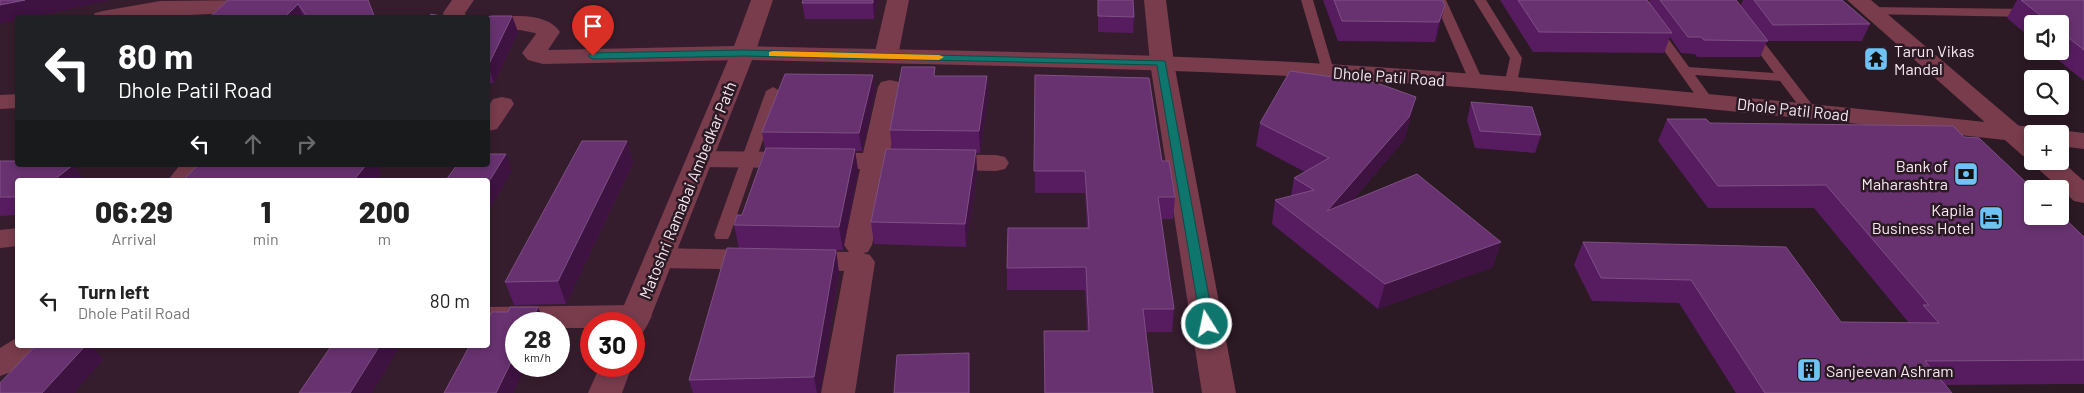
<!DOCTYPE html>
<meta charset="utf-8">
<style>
:root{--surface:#fff;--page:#f2f2f2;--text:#222;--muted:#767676}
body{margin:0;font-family:Barlow,sans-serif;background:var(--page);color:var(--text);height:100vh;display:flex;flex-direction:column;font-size:19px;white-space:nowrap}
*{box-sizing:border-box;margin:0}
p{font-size:16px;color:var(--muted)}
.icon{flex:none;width:28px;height:28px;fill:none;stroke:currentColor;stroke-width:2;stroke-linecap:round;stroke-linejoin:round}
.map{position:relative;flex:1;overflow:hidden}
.drawer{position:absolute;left:15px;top:178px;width:475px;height:170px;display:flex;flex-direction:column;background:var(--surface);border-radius:5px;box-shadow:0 2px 8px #0003}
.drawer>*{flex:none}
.banner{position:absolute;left:15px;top:15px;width:475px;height:152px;border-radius:5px;box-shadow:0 2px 8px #0003;background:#202124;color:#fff;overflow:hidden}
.controls{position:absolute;left:2024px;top:15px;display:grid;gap:10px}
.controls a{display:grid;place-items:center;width:45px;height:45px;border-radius:5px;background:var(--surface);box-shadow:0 2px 8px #0003;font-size:25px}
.speed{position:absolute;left:505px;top:312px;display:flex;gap:10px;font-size:25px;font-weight:700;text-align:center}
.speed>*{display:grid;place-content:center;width:65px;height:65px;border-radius:50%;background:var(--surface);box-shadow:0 2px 8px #0003;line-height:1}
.speed small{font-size:12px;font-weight:400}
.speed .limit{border:8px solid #d22;background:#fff;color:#111}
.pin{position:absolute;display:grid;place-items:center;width:42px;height:42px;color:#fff;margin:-51px -21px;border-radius:50% 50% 50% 0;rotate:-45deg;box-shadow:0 0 5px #0007}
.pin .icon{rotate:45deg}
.me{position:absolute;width:55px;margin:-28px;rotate:350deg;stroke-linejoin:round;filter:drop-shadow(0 0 4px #0008)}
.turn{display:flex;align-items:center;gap:18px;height:105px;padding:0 20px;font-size:22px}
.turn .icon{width:65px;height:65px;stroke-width:2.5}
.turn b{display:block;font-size:35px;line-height:42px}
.lanes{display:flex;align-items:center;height:48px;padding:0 20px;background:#0003;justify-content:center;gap:25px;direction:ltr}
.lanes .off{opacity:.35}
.eta{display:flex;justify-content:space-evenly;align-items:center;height:85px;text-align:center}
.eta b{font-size:30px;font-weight:800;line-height:35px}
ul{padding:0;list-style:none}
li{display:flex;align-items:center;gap:15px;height:75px;padding:0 20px}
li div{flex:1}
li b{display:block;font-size:19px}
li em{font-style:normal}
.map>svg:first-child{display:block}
</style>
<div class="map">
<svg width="2084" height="393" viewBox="0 0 2084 393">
<rect width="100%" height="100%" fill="#2b1924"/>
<path fill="#361d2d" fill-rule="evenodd" d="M0 0H1155L1222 393H0ZM18 18H488V165H18ZM18 180H488V345H18ZM516 324H559V366H516ZM591 324H634V366H591Z"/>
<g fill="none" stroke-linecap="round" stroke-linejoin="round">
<g fill="#783c4c" fill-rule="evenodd">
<path d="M1301 0H1313L1334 71 1333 74 1328 75 1322 71Z"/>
<path d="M1434 0H1446L1484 83 1482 86 1477 87 1470 83Z"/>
<path d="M1474 0H1486L1522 58 1516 88 1511 89 1504 85 1510 58Z"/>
<path d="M1634 0H1646L1643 4 1689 67 1774 73 1746 35 1748 32H1756L1817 111 1810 115 1805 114 1780 81 1695 75 1713 100 1706 104 1701 103 1631 4Z"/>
<path d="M1870 7 2029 9 2035 13 2029 17 1866 14 1864 11Z"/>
<path d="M773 87 780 91 730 235 728 239H716L714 235 766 91Z"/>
</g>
<g fill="#783c4c" fill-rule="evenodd">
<path d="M261 0 267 1 270 6 267 11 259 12C203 14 148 18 92 18L95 13 103 11 160 1Z"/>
<path d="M452 0H474L465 13 466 18H444L443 13Z"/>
<path d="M751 0H773L755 53 751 58 743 60 543 64 528 60 522 53 536 34 535 33 520 30 488 31 487 18C509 16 546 11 560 32L548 50 734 46Z"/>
<path d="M887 0H909L898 56 894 61 886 63 878 61 874 56Z"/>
<path d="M1144 0H1166L1174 63 1236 393H1202L1150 63Z"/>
<path d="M1847 0H1871L2032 137V158L2023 156Z"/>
<path d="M890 80 899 82 902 87 890 154 996 155 1005 157 1009 163 1005 169 996 171 887 169 872 245 868 252 863 253 870 255 875 262 855 393H821L844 271 659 268 649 265 644 258 649 251 659 248 849 252 844 245 860 169 700 167 691 165 687 159 691 153 700 151 863 153 878 87 881 82Z"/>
<path d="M18 94V108L0 109V95Z"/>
<path d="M502 97 511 99 514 104 497 129 488 131V107L493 99Z"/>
<path d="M2032 160H2060L2084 181V203L2074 201 2036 167Z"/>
<path d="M180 165H208L196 180H168Z"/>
<path d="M18 228V246L0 248V230Z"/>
<path d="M636 305 647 308 652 316 647 324 634 327V324H591V328H559V324H516V329H488V307Z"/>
<path d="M18 337V345H44C35 360 16 371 0 376V348Z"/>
</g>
<g fill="#783c4c" fill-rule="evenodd">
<path d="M743 46C938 51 1133 52 1327 64 1563 78 1797 102 2032 127L2041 130 2044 134H2032V143C1797 117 1562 92 1325 78 1134 67 943 65 752 60L648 324 643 332 634 335V324H616L731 53 735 48Z"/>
<path d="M2060 130 2084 133V149L2060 146V134H2050Z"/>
<path d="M600 366H632L622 393H588Z"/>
</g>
</g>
<g fill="#571c60">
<path d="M228 0H368L375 18H209Z"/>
<path d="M803 0H878L874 19H805L802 3Z"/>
<path d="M1098 0H1133L1134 17 1133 33 1098 32Z"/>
<path d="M1323 0H1442L1440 25 1435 42 1338 41Z"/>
<path d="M1500 0H1647L1649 2 1650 0H1736L1741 5 1743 0H1842L1870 24 1862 41H1767L1760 57H1697L1695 54 1681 53 1670 37 1664 53 1533 52Z"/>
<path d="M2017 0H2084V81L2047 51H2060V24H2032V39L2007 18Z"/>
<path d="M512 16 518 32 494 83H488V18Z"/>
<path d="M873 75 875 92 862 151H855L858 171 843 250H836L839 273 820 393H693L689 380 833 250 739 248 734 225 742 215 765 149 762 132Z"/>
<path d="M1035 75 1162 161 1175 197 1173 219H1161L1174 309 1172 332H1146L1153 393H1044V331H1087L1085 290H1007V268L1087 228 1085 193H1035Z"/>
<path d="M936 76H987L988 97 980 153H976L977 173 966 247 874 244 871 222 892 149 890 130Z"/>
<path d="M1471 102 1541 135 1535 153 1475 148 1467 120Z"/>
<path d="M1667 119 1710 123 1964 137 2084 237V384L1945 385 1952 393H1736L1679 303 1592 301 1574 265 1583 242 1841 322 1909 323 1814 208H1708L1658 141Z"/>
<path d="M1410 120 1404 140 1352 201 1501 242 1493 267 1378 309 1272 224 1275 200 1291 196 1294 178 1305 172 1256 146 1260 123Z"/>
<path d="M627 141 633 163 566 304 514 305 505 282Z"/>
<path d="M0 161 18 180V215L0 216Z"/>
</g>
<g fill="#3e1241">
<path d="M25 0H107V1L29 18H18V20L0 24V5Z"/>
<path d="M873 0H878L874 19 873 3Z"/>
<path d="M298 4 304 18H284Z"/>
<path d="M1445 5 1440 25 1435 42 1439 22Z"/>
<path d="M512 16 518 32 494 83 488 66Z"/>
<path d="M873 75 875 92 862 151 859 133Z"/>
<path d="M987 76 988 97 980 153 979 131Z"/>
<path d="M1416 97 1410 120 1404 140 1322 236 1327 211Z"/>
<path d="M627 141 633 163 566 304 558 281Z"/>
<path d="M855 149 858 171 843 250 839 227Z"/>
<path d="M976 150 977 173 966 247 965 224Z"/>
<path d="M506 154 512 171 488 212V183Z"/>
<path d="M74 165 84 180H54Z"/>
<path d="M366 165H377L381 174 377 180H354Z"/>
<path d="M1501 242 1493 267 1378 309 1385 284Z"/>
<path d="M836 250 839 273 820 393H817L814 377Z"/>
<path d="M538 307 545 324H530Z"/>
<path d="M86 345H92L103 360 74 393H42Z"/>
<path d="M380 345H401L372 393H350Z"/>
<path d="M516 352V366H526L513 393H496Z"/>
<path d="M969 353 970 372V393H969Z"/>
</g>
<g fill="#683270" stroke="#7e4f84">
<path d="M0 0H25L0 5Z"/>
<path d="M228 0H368L375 18H308L298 4 284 18H209Z"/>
<path d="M803 0H873V3H802Z"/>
<path d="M1098 0H1133L1134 17 1098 16Z"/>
<path d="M1334 0H1442L1445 5 1439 22 1342 21Z"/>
<path d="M1518 0H1647L1672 33 1539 32Z"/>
<path d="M1660 0H1736L1768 41 1704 40 1701 37H1688Z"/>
<path d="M1754 0H1842L1870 24 1773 25Z"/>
<path d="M2021 0H2084V50L2060 31V24H2051Z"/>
<path d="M431 14 450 18H428Z"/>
<path d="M491 16H512L488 66V18H486Z"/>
<path d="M902 67H935L934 76H987L979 131 890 130Z"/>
<path d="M1290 71 1377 83 1416 97 1409 117 1327 211 1417 174 1501 242 1385 284 1275 200 1314 190 1294 178 1329 158 1260 123Z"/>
<path d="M785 74 873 75 859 133 762 132Z"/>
<path d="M1035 75 1149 78 1162 161H1169L1175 197H1158L1174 309H1143L1153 393H1045L1044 331H1089L1086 267 1007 268 1008 228H1089L1085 171H1034Z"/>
<path d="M1471 102 1532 107 1541 135 1480 131Z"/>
<path d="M1667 119H1706L1710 123 1953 126 1964 137 1979 138 2033 189H2032V216H2060V214L2084 237V360L1925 361 1952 393H1765L1691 280 1601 278 1583 242 1786 247 1841 322 1939 323 1923 305H1929L1826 185 1718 186Z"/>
<path d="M582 141H627L558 281 505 282Z"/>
<path d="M766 148 855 149 839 227 734 225 737 215H742Z"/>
<path d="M886 149 976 150 965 224 871 222Z"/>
<path d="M488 154H506L488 183V180H446L457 165H488Z"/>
<path d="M0 161H18V165H73L54 180H18V197H0Z"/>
<path d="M198 165H366L354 180H183Z"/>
<path d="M727 248 836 250 814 377 689 380Z"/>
<path d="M510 307H538L530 324H516V352L496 393H444L470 345H488V320L492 312H508Z"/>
<path d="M36 345H86L42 393H0V383Z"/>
<path d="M332 345H380L350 393H299Z"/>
<path d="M969 353V393H894L897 355Z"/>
</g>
<path fill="#0f766e" stroke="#0a4d48" d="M743 50 1165 61 1214 324 1212 327H1203L1201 324 1157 65 743 56 593 59 588 56 593 53Z"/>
<path fill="#f59e0b" d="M773 51 939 55 944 57 939 60 769 56V52Z"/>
<defs>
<symbol id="temple-square" viewBox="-11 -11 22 22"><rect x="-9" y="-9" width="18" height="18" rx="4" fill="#6fc2f4" stroke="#2b1924"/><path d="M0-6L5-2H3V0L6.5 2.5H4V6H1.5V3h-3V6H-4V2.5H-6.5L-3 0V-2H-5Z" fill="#111"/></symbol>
<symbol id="bank-square" viewBox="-11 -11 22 22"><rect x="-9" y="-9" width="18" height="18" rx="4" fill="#6fc2f4" stroke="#2b1924"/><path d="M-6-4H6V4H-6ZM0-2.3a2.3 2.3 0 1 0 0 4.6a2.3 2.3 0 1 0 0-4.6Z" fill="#111"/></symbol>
<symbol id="hotel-square" viewBox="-11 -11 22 22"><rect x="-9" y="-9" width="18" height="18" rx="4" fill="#6fc2f4" stroke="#2b1924"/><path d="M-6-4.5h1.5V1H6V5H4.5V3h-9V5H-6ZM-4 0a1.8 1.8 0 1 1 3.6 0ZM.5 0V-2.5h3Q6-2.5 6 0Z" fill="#111"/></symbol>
<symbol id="building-square" viewBox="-11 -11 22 22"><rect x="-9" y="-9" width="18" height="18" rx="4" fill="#6fc2f4" stroke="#2b1924"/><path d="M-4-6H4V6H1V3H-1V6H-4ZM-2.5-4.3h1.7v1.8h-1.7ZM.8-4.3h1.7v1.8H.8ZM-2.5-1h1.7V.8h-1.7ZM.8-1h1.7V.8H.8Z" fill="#111"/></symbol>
</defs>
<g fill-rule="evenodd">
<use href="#temple-square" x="1862" y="45" width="28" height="28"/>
<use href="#bank-square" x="1952" y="160" width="28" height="28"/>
<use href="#hotel-square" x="1977" y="204" width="28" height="28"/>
<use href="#building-square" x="1795" y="356" width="28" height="28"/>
</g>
<g text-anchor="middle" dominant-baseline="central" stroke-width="5" stroke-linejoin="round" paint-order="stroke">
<g font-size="16" fill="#f6e9f1" stroke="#2b1924" text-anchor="start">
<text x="1894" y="50">Tarun Vikas<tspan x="1894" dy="18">Mandal</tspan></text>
<text x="1948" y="165" text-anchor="end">Bank of<tspan x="1948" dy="18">Maharashtra</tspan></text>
<text x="1974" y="209" text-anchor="end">Kapila<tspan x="1974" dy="18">Business Hotel</tspan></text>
<text x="1826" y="370">Sanjeevan Ashram</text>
</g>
<g font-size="16" fill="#f6e9f1" stroke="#2b1924">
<text transform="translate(1389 76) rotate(4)">Dhole Patil Road</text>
<text transform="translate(1793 109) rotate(6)">Dhole Patil Road</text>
<text transform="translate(687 190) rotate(-68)">Matoshri Ramabai Ambedkar Path</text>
</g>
</g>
</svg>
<div class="controls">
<a><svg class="icon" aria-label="sound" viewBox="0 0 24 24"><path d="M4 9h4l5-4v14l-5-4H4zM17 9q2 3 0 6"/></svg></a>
<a><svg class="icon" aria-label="search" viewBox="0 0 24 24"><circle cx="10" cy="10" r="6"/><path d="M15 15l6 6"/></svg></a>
<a>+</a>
<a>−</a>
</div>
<div class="speed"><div>28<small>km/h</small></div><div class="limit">30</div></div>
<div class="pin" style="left:593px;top:56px;background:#d93025"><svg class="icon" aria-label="arrive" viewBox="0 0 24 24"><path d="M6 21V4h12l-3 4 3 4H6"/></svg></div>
<svg class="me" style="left:1207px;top:324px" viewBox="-20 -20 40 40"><circle r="17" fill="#0f766e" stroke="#fff" stroke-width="3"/><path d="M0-11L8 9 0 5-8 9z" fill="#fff"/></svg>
<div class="banner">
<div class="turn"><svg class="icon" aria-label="left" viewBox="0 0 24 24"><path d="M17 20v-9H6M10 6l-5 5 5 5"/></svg><div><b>80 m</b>Dhole Patil Road</div></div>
<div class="lanes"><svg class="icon" aria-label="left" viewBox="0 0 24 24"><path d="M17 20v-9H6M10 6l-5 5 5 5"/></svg><svg class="icon off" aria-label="ahead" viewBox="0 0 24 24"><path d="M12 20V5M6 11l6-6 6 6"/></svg><svg class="icon off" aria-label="right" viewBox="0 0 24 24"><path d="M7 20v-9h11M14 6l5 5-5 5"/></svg></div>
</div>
<section class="drawer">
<div class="eta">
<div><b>06:29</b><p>Arrival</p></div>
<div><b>1</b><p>min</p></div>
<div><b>200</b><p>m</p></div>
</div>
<ul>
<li><svg class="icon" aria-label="left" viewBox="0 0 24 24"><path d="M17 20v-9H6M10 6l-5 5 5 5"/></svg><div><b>Turn left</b><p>Dhole Patil Road</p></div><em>80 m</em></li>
</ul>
</section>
</div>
